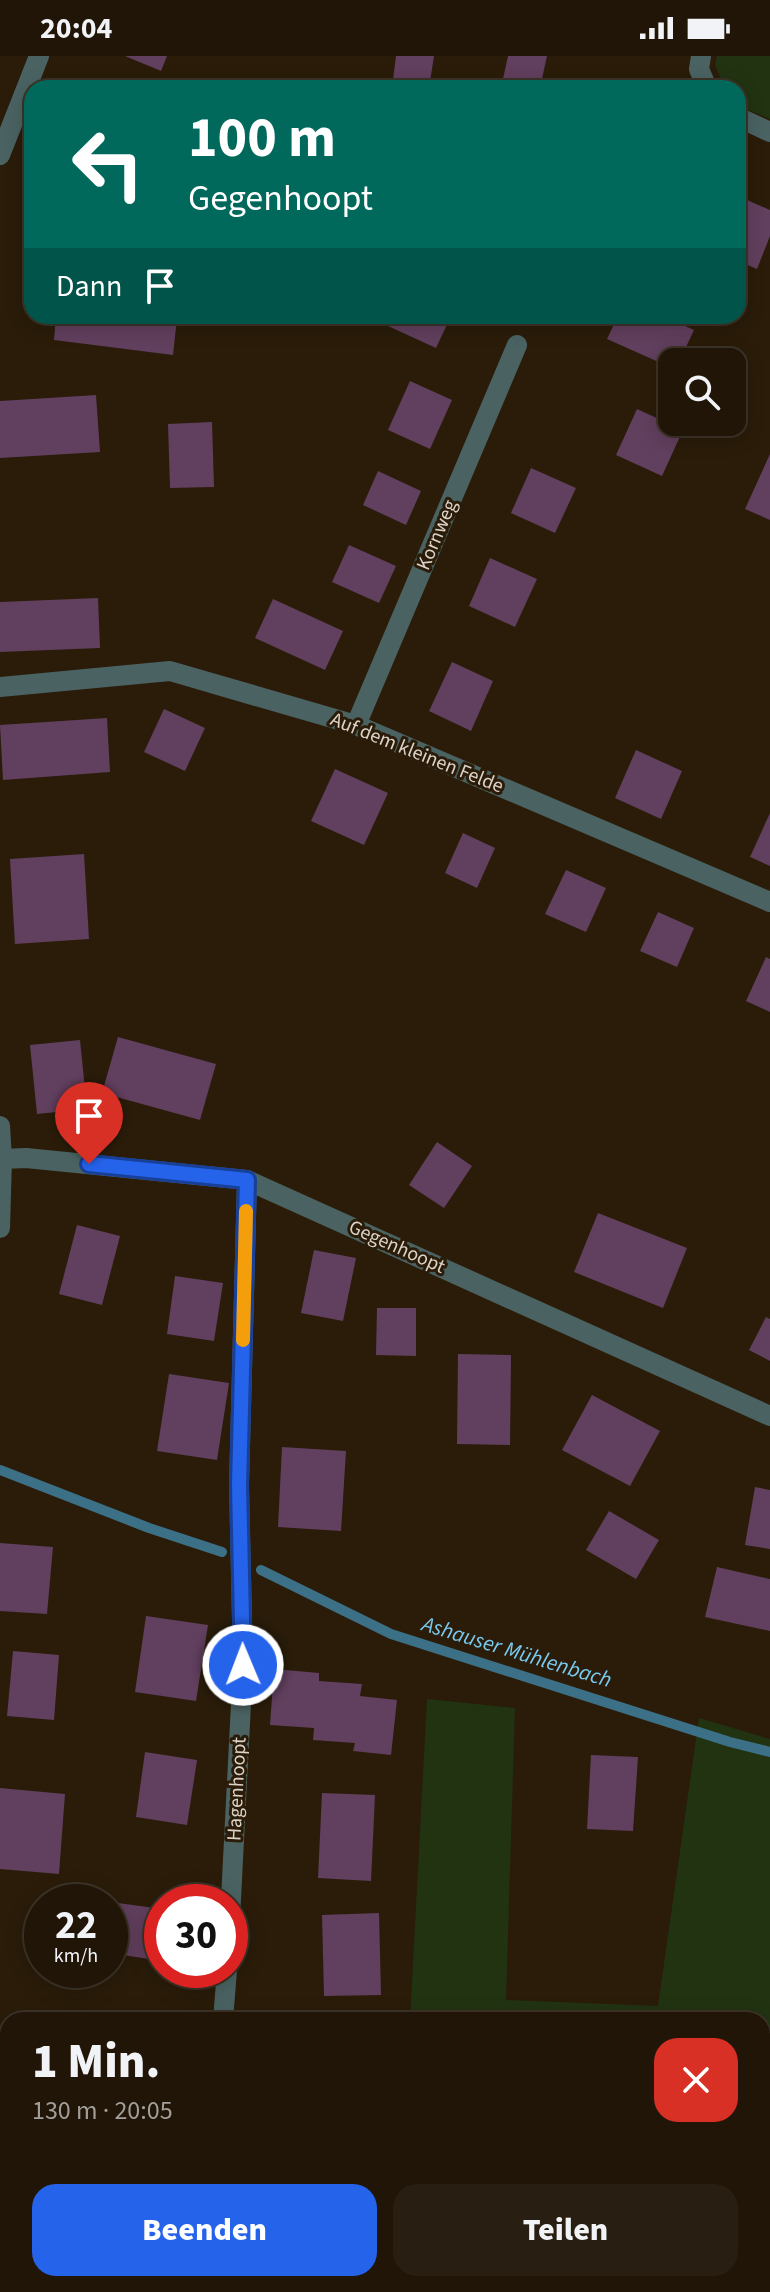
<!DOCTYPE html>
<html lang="de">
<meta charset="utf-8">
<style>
:root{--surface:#201507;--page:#281e11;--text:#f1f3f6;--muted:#a29f9b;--line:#3d3428;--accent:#2563eb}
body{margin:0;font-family:"Source Sans 3",sans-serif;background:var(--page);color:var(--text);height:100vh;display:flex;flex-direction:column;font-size:30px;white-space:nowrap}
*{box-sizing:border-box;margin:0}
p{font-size:26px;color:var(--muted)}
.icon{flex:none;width:44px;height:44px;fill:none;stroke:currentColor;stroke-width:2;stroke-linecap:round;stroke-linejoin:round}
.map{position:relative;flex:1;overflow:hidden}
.panel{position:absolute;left:0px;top:1956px;width:770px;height:280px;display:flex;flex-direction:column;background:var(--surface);border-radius:24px 24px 0 0;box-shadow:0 4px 20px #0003,0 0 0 2px var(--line)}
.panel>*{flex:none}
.guide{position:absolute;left:24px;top:24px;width:722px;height:244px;border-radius:24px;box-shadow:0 4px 20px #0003,0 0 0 2px var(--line);background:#00695c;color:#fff;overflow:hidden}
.tools{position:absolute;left:658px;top:292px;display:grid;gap:16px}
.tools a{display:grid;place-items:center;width:88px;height:88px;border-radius:16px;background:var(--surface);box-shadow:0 4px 20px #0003,0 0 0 2px var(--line);font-size:40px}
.speed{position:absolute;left:24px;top:1828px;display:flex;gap:16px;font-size:40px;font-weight:700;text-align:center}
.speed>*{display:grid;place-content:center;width:104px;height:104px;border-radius:50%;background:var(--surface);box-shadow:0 4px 20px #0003,0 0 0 2px var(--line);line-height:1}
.speed small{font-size:20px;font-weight:400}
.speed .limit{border:12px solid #d22;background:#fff;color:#111}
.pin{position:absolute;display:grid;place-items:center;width:68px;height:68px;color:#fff;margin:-82px -34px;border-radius:50% 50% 50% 0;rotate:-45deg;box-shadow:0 0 8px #0007}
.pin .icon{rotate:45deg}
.me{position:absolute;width:88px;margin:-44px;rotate:359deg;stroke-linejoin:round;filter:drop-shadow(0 0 6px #0008)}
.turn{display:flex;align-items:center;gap:28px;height:168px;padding:0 32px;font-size:36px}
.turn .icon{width:104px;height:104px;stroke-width:2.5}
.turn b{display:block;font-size:56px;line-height:68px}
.then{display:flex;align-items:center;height:76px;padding:0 32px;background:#0003;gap:16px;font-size:30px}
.round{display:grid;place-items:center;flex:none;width:84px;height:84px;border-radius:24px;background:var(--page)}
.headline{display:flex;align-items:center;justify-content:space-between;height:136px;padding:0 32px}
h1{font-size:48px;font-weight:800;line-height:60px}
.primary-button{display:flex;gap:16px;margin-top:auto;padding:16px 32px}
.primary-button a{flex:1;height:92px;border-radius:24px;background:var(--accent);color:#fff;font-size:32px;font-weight:800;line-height:92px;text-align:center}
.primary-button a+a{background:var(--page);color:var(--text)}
.status{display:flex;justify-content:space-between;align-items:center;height:56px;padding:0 40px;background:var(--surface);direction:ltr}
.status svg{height:22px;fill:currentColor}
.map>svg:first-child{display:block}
</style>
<div class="status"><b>20:04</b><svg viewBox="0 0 49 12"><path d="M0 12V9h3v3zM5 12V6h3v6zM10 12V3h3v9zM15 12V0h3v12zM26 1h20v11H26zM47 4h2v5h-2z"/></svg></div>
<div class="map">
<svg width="770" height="2236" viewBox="0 0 770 2236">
<rect width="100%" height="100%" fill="#2a1c09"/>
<g fill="#223312">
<path d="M717 0H770V63L742 51 738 46V32L724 30 715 9Z"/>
<path d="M427 1643 515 1652 506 1944 658 1950 699 1662 770 1683V2236H396V2228H762V1964H410Z"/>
</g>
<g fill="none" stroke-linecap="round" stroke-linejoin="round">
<g stroke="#3c7087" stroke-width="10">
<path d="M0 1414 149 1472 222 1496"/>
<path d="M261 1514 391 1578 730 1686 770 1696"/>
</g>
</g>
<g fill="#613f5e">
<path d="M125 0H167L161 15Z"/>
<path d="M396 0H434L429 32H392Z"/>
<path d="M508 0H547L540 32H501Z"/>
<path d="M738 140 770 154V180L757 213 738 205Z"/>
<path d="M56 260 177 262 173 299 54 284Z"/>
<path d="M377 260H451L436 292 375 264Z"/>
<path d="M618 260H663L694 274 679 306H672V312L607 283Z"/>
<path d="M410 325 452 344 430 393 388 374Z"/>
<path d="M96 339 100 396 0 402V345Z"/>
<path d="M637 353 683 374 662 420 616 399Z"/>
<path d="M212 366 214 431 170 432 168 368Z"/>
<path d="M770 398V464L745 453Z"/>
<path d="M531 412 576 432 555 477 511 457Z"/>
<path d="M378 415 421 435 406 469 363 449Z"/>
<path d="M349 489 396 510 379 547 332 526Z"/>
<path d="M490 502 537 523 515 571 469 550Z"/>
<path d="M98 542 100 592 0 596V546Z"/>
<path d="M273 543 343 575 325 614 255 582Z"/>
<path d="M452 606 493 625 471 675 429 655Z"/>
<path d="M164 653 205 672 185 715 144 696Z"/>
<path d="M107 662 110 716 3 724 0 669Z"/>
<path d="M636 694 682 715 661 763 615 742Z"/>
<path d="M335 713 388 737 364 789 311 765Z"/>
<path d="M770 757V810L750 801Z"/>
<path d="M463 777 495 792 477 832 445 817Z"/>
<path d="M84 798 89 883 15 888 10 803Z"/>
<path d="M566 814 606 832 586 876 545 858Z"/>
<path d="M658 856 694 872 677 911 640 895Z"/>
<path d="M766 901 770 903V956L746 945Z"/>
<path d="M118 981 216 1008 200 1064 102 1037Z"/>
<path d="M80 984 87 1053 37 1058 30 989Z"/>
<path d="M437 1086 472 1110 444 1152 409 1129Z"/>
<path d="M598 1157 687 1192 663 1252 574 1216Z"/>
<path d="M77 1169 120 1180 102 1249 59 1238Z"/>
<path d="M314 1194 356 1202 343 1265 301 1257Z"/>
<path d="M175 1220 223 1227 214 1285 167 1278Z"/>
<path d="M377 1252H416V1300L376 1299Z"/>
<path d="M766 1261 770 1263V1305L749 1294Z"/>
<path d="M458 1298 511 1299 510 1389 457 1388Z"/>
<path d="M169 1318 229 1327 217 1404 157 1395Z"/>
<path d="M592 1339 660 1375 630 1430 562 1394Z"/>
<path d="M282 1391 346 1395 341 1475 278 1471Z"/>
<path d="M755 1431 770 1434V1493L745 1489Z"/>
<path d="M609 1455 659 1484 636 1523 586 1494Z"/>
<path d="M0 1487 53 1491 47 1558 0 1555Z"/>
<path d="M717 1511 770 1523V1575L705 1561Z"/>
<path d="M146 1560 208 1569 196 1645 135 1636Z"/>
<path d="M13 1595 59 1599 54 1664 7 1660Z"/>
<path d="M274 1613 319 1617V1625L362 1628 360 1640 397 1644 391 1699 353 1695 355 1687 313 1684 314 1672 270 1669Z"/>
<path d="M145 1696 197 1704 187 1769 136 1761Z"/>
<path d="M591 1699 638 1701 633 1775 587 1773Z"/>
<path d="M0 1732 65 1738 59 1818 0 1813Z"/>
<path d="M322 1737 375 1739 371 1825 318 1822Z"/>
<path d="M118 1847 162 1853V1905L110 1897Z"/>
<path d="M379 1857 381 1939 324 1940 322 1859Z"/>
<path d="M46 2228H118L117 2236H46Z"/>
<path d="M181 2228H238V2236H180Z"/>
<path d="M290 2228H354L353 2236H290Z"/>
</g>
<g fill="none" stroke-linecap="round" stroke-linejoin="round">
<g stroke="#4a6362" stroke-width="20">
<path d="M701 0 699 13 707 32"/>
<path d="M738 61 770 76"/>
<path d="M0 631 170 615 356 669 770 846"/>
<path d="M356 669 517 289"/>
<path d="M2 1103 26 1102 247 1124 770 1360"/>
<path d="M230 1862 243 1609 239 1429 247 1124"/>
<path d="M223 1964 227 1914"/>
<path d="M267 2236 268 2228"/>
</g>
<g stroke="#4a6362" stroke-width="20">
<path d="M0 99 39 0"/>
<path d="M0 1070 2 1103 0 1172"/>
</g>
</g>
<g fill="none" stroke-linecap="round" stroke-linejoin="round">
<defs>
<path id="route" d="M89 1108 247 1124 239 1429 243 1609"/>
</defs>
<use href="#route" stroke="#184099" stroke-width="20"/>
<use href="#route" stroke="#2563eb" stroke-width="14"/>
<path stroke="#f59e0b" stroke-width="14" d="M243 1284 246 1155"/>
</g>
<g text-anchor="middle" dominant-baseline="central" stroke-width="6" stroke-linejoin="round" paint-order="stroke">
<g font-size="20" fill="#dcd3c8" stroke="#2a1c09">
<text transform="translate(437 479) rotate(-67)">Kornweg</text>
<text transform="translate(417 697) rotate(22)">Auf dem kleinen Felde</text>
<text transform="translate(397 1191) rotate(24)">Gegenhoopt</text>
<text transform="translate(237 1733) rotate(-87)">Hagenhoopt</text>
</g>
<g font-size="22" font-style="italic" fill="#78caf0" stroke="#2a1c09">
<text transform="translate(517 1596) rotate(17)">Ashauser Mühlenbach</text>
</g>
</g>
</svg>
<div class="tools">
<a><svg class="icon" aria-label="search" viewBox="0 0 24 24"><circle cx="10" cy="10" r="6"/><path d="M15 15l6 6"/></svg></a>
</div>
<div class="speed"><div>22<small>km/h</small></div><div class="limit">30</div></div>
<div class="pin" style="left:89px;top:1108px;background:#d93025"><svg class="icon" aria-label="arrive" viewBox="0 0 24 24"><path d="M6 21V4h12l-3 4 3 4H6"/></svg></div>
<svg class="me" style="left:243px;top:1609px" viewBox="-20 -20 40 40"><circle r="17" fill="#2563eb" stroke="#fff" stroke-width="3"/><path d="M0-11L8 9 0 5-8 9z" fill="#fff"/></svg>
<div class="guide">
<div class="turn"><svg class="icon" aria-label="left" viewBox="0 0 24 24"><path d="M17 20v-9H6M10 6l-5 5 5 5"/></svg><div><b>100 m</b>Gegenhoopt</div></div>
<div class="then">Dann<svg class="icon" aria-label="arrive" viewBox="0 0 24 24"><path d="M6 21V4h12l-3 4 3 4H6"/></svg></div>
</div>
<section class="panel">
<div class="headline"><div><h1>1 Min.</h1><p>130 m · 20:05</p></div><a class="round" style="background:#d93025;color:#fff"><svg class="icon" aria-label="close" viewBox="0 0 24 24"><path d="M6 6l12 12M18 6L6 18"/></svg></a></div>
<div class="primary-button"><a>Beenden</a><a>Teilen</a></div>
</section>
</div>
